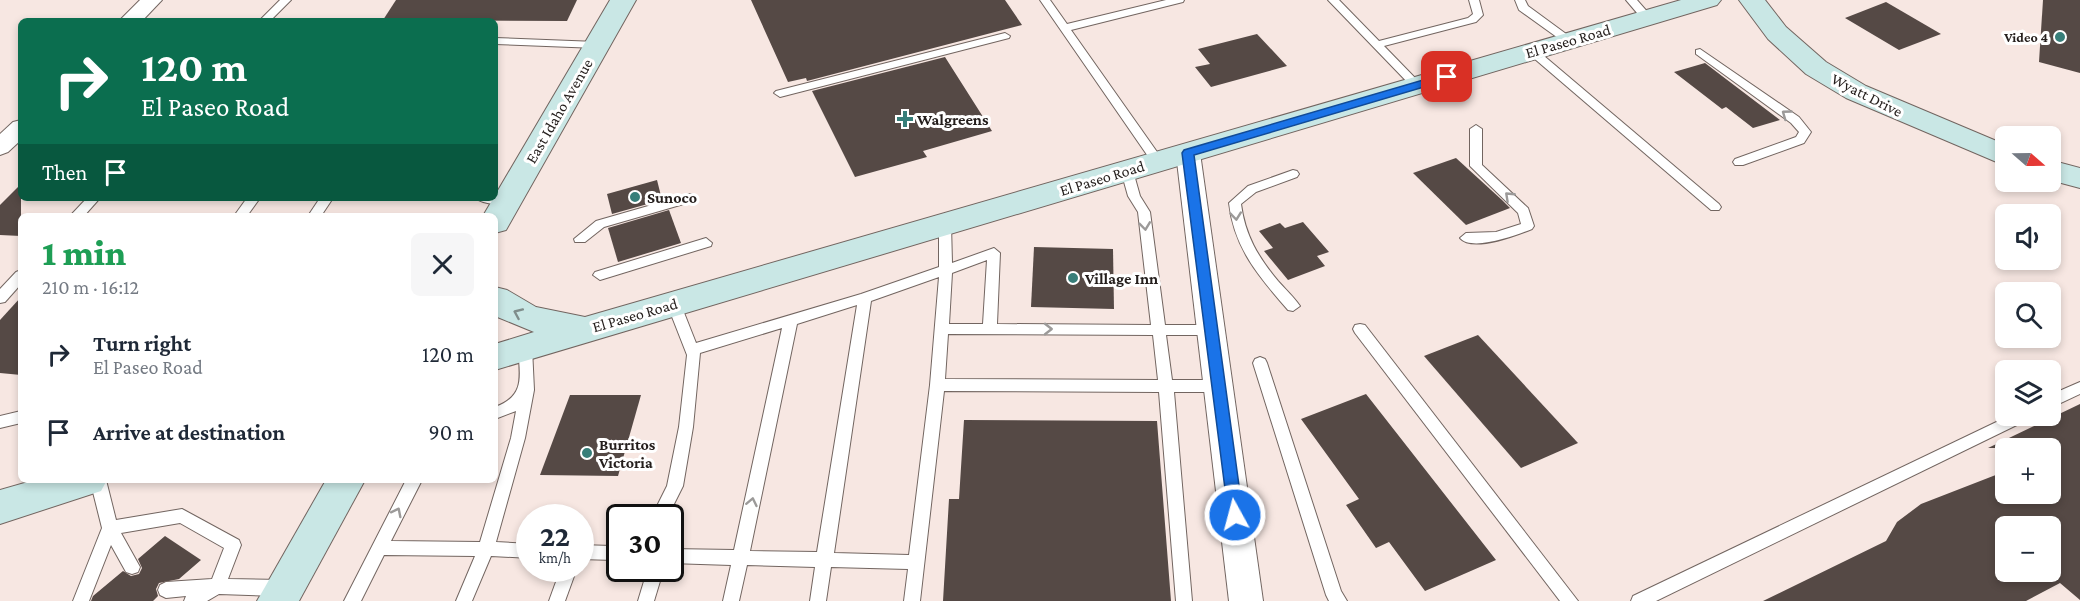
<!DOCTYPE html>
<meta charset="utf-8">
<style>
:root{--surface:#fff;--page:#f6f6f7;--text:#1f2937;--muted:#747a83}
body{margin:0;font-family:"Crimson Pro",serif;background:var(--page);color:var(--text);height:100vh;display:flex;flex-direction:column;font-size:22px;white-space:nowrap}
*{box-sizing:border-box;margin:0}
p{font-size:20px;color:var(--muted)}
.icon{flex:none;width:33px;height:33px;fill:none;stroke:currentColor;stroke-width:2;stroke-linecap:round;stroke-linejoin:round}
.map{position:relative;flex:1;overflow:hidden}
.details{position:absolute;left:18px;top:213px;width:480px;height:270px;display:flex;flex-direction:column;background:var(--surface);border-radius:9px;box-shadow:0 3px 9px #0003}
.details>*{flex:none}
.banner{position:absolute;left:18px;top:18px;width:480px;height:183px;border-radius:9px;box-shadow:0 3px 9px #0003;background:#0b6e4f;color:#fff;overflow:hidden}
.needle{width:39px;rotate:110deg}
.controls{position:absolute;left:1995px;top:126px;display:grid;gap:12px}
.controls a{display:grid;place-items:center;width:66px;height:66px;border-radius:9px;background:var(--surface);box-shadow:0 3px 9px #0003;font-size:30px}
.speed{position:absolute;left:516px;top:504px;display:flex;gap:12px;font-size:30px;font-weight:700;text-align:center}
.speed>*{display:grid;place-content:center;width:78px;height:78px;border-radius:50%;background:var(--surface);box-shadow:0 3px 9px #0003;line-height:1}
.speed small{font-size:15px;font-weight:400}
.speed .limit{border:3px solid #111;border-radius:9px;background:#fff;color:#111}
.pin{position:absolute;display:grid;place-items:center;width:51px;height:51px;color:#fff;margin:-26px;border-radius:12px;box-shadow:0 3px 9px #0006}
.me{position:absolute;width:66px;margin:-33px;rotate:353deg;stroke-linejoin:round;filter:drop-shadow(0 0 4px #0008)}
.turn{display:flex;align-items:center;gap:21px;height:126px;padding:0 24px;font-size:27px}
.turn .icon{width:78px;height:78px;stroke-width:2.5}
.turn b{display:block;font-size:42px;line-height:51px}
.then{display:flex;align-items:center;height:57px;padding:0 24px;background:#0003;gap:12px;font-size:22px}
.round{display:grid;place-items:center;flex:none;width:63px;height:63px;border-radius:9px;background:var(--page)}
.overview{display:flex;align-items:center;justify-content:space-between;height:102px;padding:0 24px}
h1{font-size:36px;font-weight:800;line-height:45px;color:#1e9e55}
ul{padding:0;list-style:none}
li{display:flex;align-items:center;gap:18px;height:78px;padding:0 24px}
li div{flex:1}
li b{display:block;font-size:22px}
li em{font-style:normal}
.map>svg:first-child{display:block}
</style>
<div class="map">
<svg width="2080" height="601" viewBox="0 0 2080 601">
<rect width="100%" height="100%" fill="#f7e7e2"/>
<g fill="#554945" fill-rule="evenodd">
<path d="M396 0H577L567 21 383 20Z"/>
<path d="M751 0H1005L1022 25 807 81 806 78 788 82Z"/>
<path d="M2043 0H2080V73L2039 62Z"/>
<path d="M1886 2 1941 34 1899 50 1845 18Z"/>
<path d="M1257 34 1287 66 1211 87 1195 67 1210 64 1198 49Z"/>
<path d="M945 57 992 131 923 151 927 157 855 177 812 91Z"/>
<path d="M1705 63 1722 76 1780 120 1753 128 1726 107 1722 109 1674 72Z"/>
<path d="M1456 158 1502 200 1510 208 1466 225 1413 173Z"/>
<path d="M657 180 662 200 612 214 607 194Z"/>
<path d="M21 184V236L0 235V205Z"/>
<path d="M669 210 681 243 618 262 608 228Z"/>
<path d="M1303 222 1329 252 1317 256 1325 266 1288 280 1264 251 1273 248 1259 231 1280 223 1285 228Z"/>
<path d="M1034 247 1113 249 1114 309 1031 307Z"/>
<path d="M21 297V375L0 373V320Z"/>
<path d="M1478 335 1578 443 1521 468 1424 356Z"/>
<path d="M1366 394 1496 560 1425 591 1389 542 1376 548 1346 505 1359 499 1301 419Z"/>
<path d="M570 395H641L618 476 540 475Z"/>
<path d="M2080 404V600L2060 583 2026 601H1763L1886 541 1897 522 1921 504 2006 471V494H2050V448H1988ZM2006 526H2050V572H2006Z"/>
<path d="M964 420 1157 421 1171 601H943L949 499H959Z"/>
<path d="M165 536 201 560 179 579 159 583 156 589 158 596 153 601H91L93 596 123 571 131 576 139 574 142 568 138 559Z"/>
</g>
<g fill="none" stroke-linecap="round" stroke-linejoin="round">
<defs>
<g id="lane">
<path d="M280 0H291L270 21H259Z"/>
<path d="M1040 0H1050L1067 24 1166 0H1184L1183 2 1071 30 1162 159 1164 162 1162 165H1154Z"/>
<path d="M1328 0H1339L1379 41 1468 18 1473 14 1469 0H1479L1483 15 1476 22 1384 46 1421 84V88H1413Z"/>
<path d="M1515 0H1525L1528 6 1573 39V43H1565L1519 10Z"/>
<path d="M1626 0H1637L1651 16V20H1643Z"/>
<path d="M1005 33 1010 36 1009 38 780 97 774 93 776 91Z"/>
<path d="M495 38 597 42 602 45 597 48 495 44Z"/>
<path d="M1533 49 1537 50 1719 204 1721 207 1719 210H1711L1529 54 1528 52Z"/>
<path d="M1700 49 1799 117 1811 132 1804 143 1743 165H1735L1733 162 1735 159 1796 137 1799 132 1791 123 1696 54V50Z"/>
<path d="M1476 125 1482 129V165L1528 208 1534 226 1532 229C1517 235 1472 252 1460 238L1466 233 1496 232 1521 224 1518 213 1470 166V129Z"/>
<path d="M1127 167 1133 171 1140 196 1150 212 1165 325H1210L1215 326 1217 330 1215 334 1210 335H1166L1172 380H1218L1223 382 1225 386 1223 390 1218 392H1174L1192 601H1176L1159 392 944 391 920 601H904L908 569 831 567 826 601H810L815 567 747 565 739 601H723L731 565 670 563V549L734 550 782 328 700 353 693 427 683 486 667 518H651L667 486 679 427 687 355 667 304 669 300H679L696 343 861 294 939 267V224L945 220 951 224 952 263 994 248 1000 253 997 324 1151 325 1138 212 1128 196 1121 171ZM987 260 983 324H949L952 273ZM939 277 930 385 909 555 834 553 871 301ZM857 305 817 552 750 551 797 324ZM948 334 1153 335 1158 380 945 379Z"/>
<path d="M1293 170 1297 171 1299 174 1297 177 1256 192 1241 204C1245 235 1258 257 1278 281 1285 289 1294 297 1300 306L1293 311 1288 310C1259 277 1234 248 1229 203L1248 186Z"/>
<path d="M495 194 508 195 514 199C507 206 483 205 476 198H495Z"/>
<path d="M690 194 694 195 696 198 694 201 604 227 585 242H575L574 239 596 221Z"/>
<path d="M87 198H100L84 216H70Z"/>
<path d="M247 198H260L247 216H234Z"/>
<path d="M320 198H333L321 216H308Z"/>
<path d="M706 238 712 243 711 246 600 280 593 275 595 272Z"/>
<path d="M21 270V284L5 302 0 303V289L16 272Z"/>
<path d="M1360 324 1365 325 1578 601H1560L1355 333 1353 329 1355 325Z"/>
<path d="M525 343 530 344 532 348 534 390 525 438 496 542 530 544V558L491 556 472 601H456L475 556 384 555 361 601H344L406 480H422L391 541 480 542 511 438 516 411 495 419V407C526 396 520 375 518 348L520 344Z"/>
<path d="M1260 357 1265 359 1267 363 1341 591 1347 601H1329L1326 595 1253 363 1255 359Z"/>
<path d="M2080 382V394L2050 408V395Z"/>
<path d="M21 411V423L0 428V416Z"/>
<path d="M2009 416H2029L2027 420 1656 601H1631L1633 596Z"/>
<path d="M90 480H106L116 520 182 509 239 540 241 545 228 579 281 580 287 583 289 588 287 593 281 596 219 594 207 601H184L186 596 166 598 160 595 158 590 160 585 166 582 212 579 224 548 180 523 121 533 140 567 138 572 132 574 126 572 111 545 89 601H73L102 528Z"/>
<path d="M620 542V558L614 560 580 559V545L612 546Z"/>
<path d="M561 568H577L565 601H549Z"/>
<path d="M648 568H664L654 601H638Z"/>
</g>
<g id="street">
<path d="M140 0H162L142 21H119Z"/>
<path d="M21 120V140L8 152 0 155V134L13 122Z"/>
<path d="M1188 145 1196 147 1200 153 1263 601H1229L1176 153 1180 147Z"/>
</g>
<g id="secondary">
<path d="M610 0H636L506 230 495 233V216H483Z"/>
<path d="M1681 0H1721L1717 5 495 370V344L534 332 495 316V287L507 290 536 307 585 317Z"/>
<path d="M1739 0H1765L1786 27 1826 62 1866 86 2006 145V166L1846 98 1806 74 1768 39Z"/>
<path d="M2050 160 2080 168V188L2050 180Z"/>
<path d="M35 480H107L101 491 0 524V490Z"/>
<path d="M326 480H365L299 601H257Z"/>
</g>
</defs>
<use href="#lane" stroke="#726560" stroke-width="2"/>
<use href="#street" stroke="#726560" stroke-width="2"/>
<use href="#secondary" stroke="#726560" stroke-width="2"/>
<use href="#lane" fill="#fff" fill-rule="evenodd"/>
<use href="#street" fill="#fff" fill-rule="evenodd"/>
<use href="#secondary" fill="#c9e7e5" fill-rule="evenodd"/>
</g>
<defs><path id="oneway-chevron" d="M-2-3.5L2.5 0L-2 3.5" fill="none" stroke-width="1.6" stroke-linecap="round" stroke-linejoin="round" transform="scale(1.5)"/></defs>
<g stroke="#9c9a99">
<use href="#oneway-chevron" transform="translate(1786 114) rotate(-144)"/>
<use href="#oneway-chevron" transform="translate(1509 196) rotate(-137)"/>
<use href="#oneway-chevron" transform="translate(1236 216) rotate(84)"/>
<use href="#oneway-chevron" transform="translate(1145 226) rotate(83)"/>
<use href="#oneway-chevron" transform="translate(1048 329)"/>
<use href="#oneway-chevron" transform="translate(752 502) rotate(-78)"/>
<use href="#oneway-chevron" transform="translate(397 512) rotate(-63)"/>
</g>
<use stroke="#7f8d8b" href="#oneway-chevron" transform="translate(518 313) rotate(-156)"/>
<path fill="#1a73e8" stroke="#114b97" stroke-width="1.5" d="M1447 73 1451 74V79L1194 155 1243 515 1240 520 1235 522 1229 520 1182 153 1184 150Z"/>
<g fill="#377e79" stroke="#fff" stroke-width="2">
<circle cx="2060" cy="37" r="6"/>
<path d="M902 110h6v6h6v6h-6v6h-6v-6h-6v-6h6z"/>
<circle cx="635" cy="197" r="6"/>
<circle cx="1073" cy="278" r="6"/>
<circle cx="587" cy="453" r="6"/>
</g>
<g text-anchor="middle" dominant-baseline="central" stroke-width="6" stroke-linejoin="round" paint-order="stroke">
<g font-size="14" font-weight="bold" fill="#241e1c" stroke="#fff" text-anchor="end">
<text x="2048" y="37">Video 4</text>
</g>
<g font-size="16" fill="#241e1c" stroke="#fff">
<text transform="translate(1568 41) rotate(-16)">El Paseo Road</text>
<text transform="translate(1867 95) rotate(27)">Wyatt Drive</text>
<text transform="translate(559 111) rotate(-60)">East Idaho Avenue</text>
<text transform="translate(1102 178) rotate(-17)">El Paseo Road</text>
<text transform="translate(635 315) rotate(-16)">El Paseo Road</text>
</g>
<g font-size="16" font-weight="bold" fill="#241e1c" stroke="#fff" text-anchor="start">
<text x="917" y="119">Walgreens</text>
<text x="647" y="197">Sunoco</text>
<text x="1085" y="278">Village Inn</text>
<text x="599" y="444">Burritos<tspan x="599" dy="18">Victoria</tspan></text>
</g>
</g>
</svg>
<div class="controls">
<a><svg class="needle" viewBox="-14 -14 28 28"><path d="M0-13l5 13h-10z" fill="#e53935"/><path d="M0 13l5-13h-10z" fill="#747a83"/></svg></a>
<a><svg class="icon" aria-label="sound" viewBox="0 0 24 24"><path d="M4 9h4l5-4v14l-5-4H4zM17 9q2 3 0 6"/></svg></a>
<a><svg class="icon" aria-label="search" viewBox="0 0 24 24"><circle cx="10" cy="10" r="6"/><path d="M15 15l6 6"/></svg></a>
<a><svg class="icon" aria-label="layers" viewBox="0 0 24 24"><path d="M12 4l9 5-9 5-9-5zM3 14l9 5 9-5"/></svg></a>
<a>+</a>
<a>−</a>
</div>
<div class="speed"><div>22<small>km/h</small></div><div class="limit">30</div></div>
<div class="pin" style="left:1447px;top:77px;background:#d93025"><svg class="icon" aria-label="arrive" viewBox="0 0 24 24"><path d="M6 21V4h12l-3 4 3 4H6"/></svg></div>
<svg class="me" style="left:1235px;top:515px" viewBox="-20 -20 40 40"><circle r="17" fill="#1a73e8" stroke="#fff" stroke-width="3"/><path d="M0-11L8 9 0 5-8 9z" fill="#fff"/></svg>
<div class="banner">
<div class="turn"><svg class="icon" aria-label="right" viewBox="0 0 24 24"><path d="M7 20v-9h11M14 6l5 5-5 5"/></svg><div><b>120 m</b>El Paseo Road</div></div>
<div class="then">Then<svg class="icon" aria-label="arrive" viewBox="0 0 24 24"><path d="M6 21V4h12l-3 4 3 4H6"/></svg></div>
</div>
<section class="details">
<div class="overview"><div><h1>1 min</h1><p>210 m · 16:12</p></div><a class="round"><svg class="icon" aria-label="close" viewBox="0 0 24 24"><path d="M6 6l12 12M18 6L6 18"/></svg></a></div>
<ul>
<li><svg class="icon" aria-label="right" viewBox="0 0 24 24"><path d="M7 20v-9h11M14 6l5 5-5 5"/></svg><div><b>Turn right</b><p>El Paseo Road</p></div><em>120 m</em></li>
<li><svg class="icon" aria-label="arrive" viewBox="0 0 24 24"><path d="M6 21V4h12l-3 4 3 4H6"/></svg><div><b>Arrive at destination</b></div><em>90 m</em></li>
</ul>
</section>
</div>
